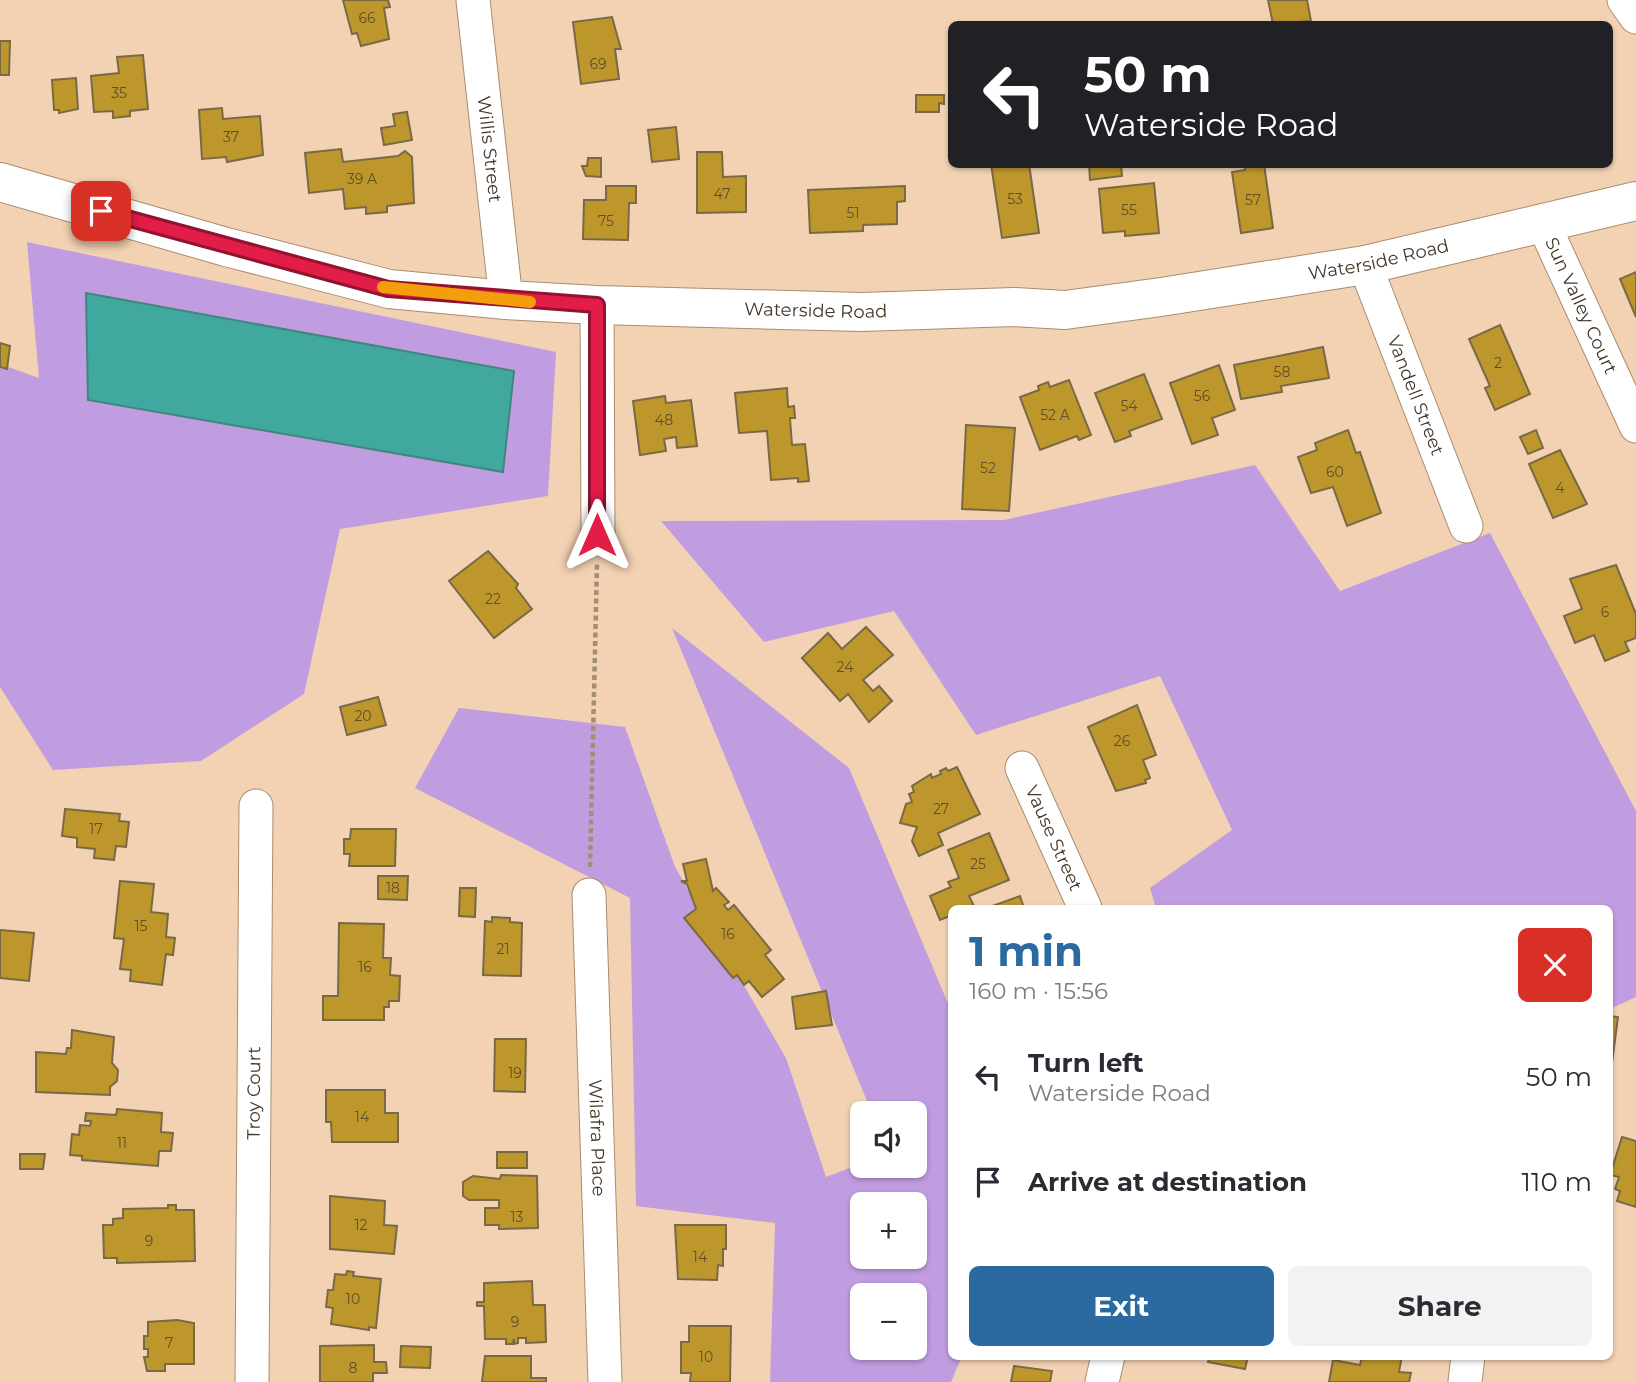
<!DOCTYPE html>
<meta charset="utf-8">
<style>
:root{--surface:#fff;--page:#f2f2f3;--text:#2b2b33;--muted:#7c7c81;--accent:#2a6aa0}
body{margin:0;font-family:Montserrat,sans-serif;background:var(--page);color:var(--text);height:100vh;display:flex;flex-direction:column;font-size:26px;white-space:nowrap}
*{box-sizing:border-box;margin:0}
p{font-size:23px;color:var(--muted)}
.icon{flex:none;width:38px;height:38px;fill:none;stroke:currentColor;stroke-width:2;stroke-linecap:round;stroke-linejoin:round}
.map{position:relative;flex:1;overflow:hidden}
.sheet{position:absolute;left:948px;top:905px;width:665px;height:455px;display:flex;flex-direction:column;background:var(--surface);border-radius:10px;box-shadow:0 2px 5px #0004}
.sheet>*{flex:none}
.hud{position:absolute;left:948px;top:21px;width:665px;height:147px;border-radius:10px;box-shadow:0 2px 5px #0004;background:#202124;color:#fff;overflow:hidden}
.tools{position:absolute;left:850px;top:1101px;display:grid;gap:14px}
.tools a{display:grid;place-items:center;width:77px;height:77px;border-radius:10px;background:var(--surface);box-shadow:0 2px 5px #0004;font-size:35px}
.pin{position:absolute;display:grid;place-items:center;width:60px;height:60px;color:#fff;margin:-30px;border-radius:14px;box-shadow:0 4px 10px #0006}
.me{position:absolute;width:77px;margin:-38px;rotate:0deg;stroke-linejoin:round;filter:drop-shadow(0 0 5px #0008)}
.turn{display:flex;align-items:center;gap:24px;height:147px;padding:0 21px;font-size:32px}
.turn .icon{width:91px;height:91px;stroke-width:2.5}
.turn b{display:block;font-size:49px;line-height:60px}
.round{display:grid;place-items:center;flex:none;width:74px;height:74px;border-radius:10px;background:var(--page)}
.head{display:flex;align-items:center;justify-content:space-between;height:119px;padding:0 21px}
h1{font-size:42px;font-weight:700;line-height:52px;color:var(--accent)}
.cta{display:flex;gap:14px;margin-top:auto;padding:14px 21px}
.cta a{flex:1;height:80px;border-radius:10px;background:var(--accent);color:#fff;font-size:28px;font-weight:700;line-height:80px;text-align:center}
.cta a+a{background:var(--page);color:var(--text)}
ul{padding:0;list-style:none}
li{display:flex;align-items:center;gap:21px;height:105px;padding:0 21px}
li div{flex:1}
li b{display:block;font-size:26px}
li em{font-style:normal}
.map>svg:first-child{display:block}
</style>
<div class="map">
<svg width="1636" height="1382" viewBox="0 0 1636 1382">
<rect width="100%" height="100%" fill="#f2d2b2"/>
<g fill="#c09de1" fill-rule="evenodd">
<path d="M27 242 556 352 548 496 340 529 304 694 201 761 53 770 0 687V364L39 378Z"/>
<path d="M1255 465 1340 591 1490 533 1636 811V997L1610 1009V908H1156L1150 888 1232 830 1160 676 976 735 894 611 764 642 661 521 1004 520Z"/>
<path d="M672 628 849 768 952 1013V1356H962L951 1382H770L775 1223 636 1206 630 898 415 788 459 708 625 727 675 867 786 1058 826 1177 863 1163V1166H915V1113H872ZM863 1204H915V1256H863ZM863 1295H915V1348H863Z"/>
</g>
<path fill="#40a89f" stroke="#41867c" stroke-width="2" d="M86 293 514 371 503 472 88 400Z"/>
<g fill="#bd972c" stroke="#796945" stroke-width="2">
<path d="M343 0H388L390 7 384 8 389 39 361 46 357 33 352 34Z"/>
<path d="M1268 0H1307L1311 21 1273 24Z"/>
<path d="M612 17 621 49H615L619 79 581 84 573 22Z"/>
<path d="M0 41H10L9 75H0Z"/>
<path d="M143 55 148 109 130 111V116L113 118V111L94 112 91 76 119 73 117 57Z"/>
<path d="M76 78 78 109 59 113V110H54L52 80Z"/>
<path d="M916 95H944V104L939 103V112H916Z"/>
<path d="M222 108 223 119 260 116 263 155 227 162 226 157 202 159 199 110Z"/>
<path d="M407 112 412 140 384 145 381 128 395 126 393 114Z"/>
<path d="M676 127 679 159 652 162 648 130Z"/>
<path d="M341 149 343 162 398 156 405 151 412 157 414 203 387 206V212L366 214V207L345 209 343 189 309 193 305 153Z"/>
<path d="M697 152H722L723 177 746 176V212L697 213Z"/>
<path d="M588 158H601V177L586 176 582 166H587Z"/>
<path d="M991 164H1029L1039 233 1002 238Z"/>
<path d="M1089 164H1121L1122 176 1090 180Z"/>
<path d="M1245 164H1264L1273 228 1241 233 1232 172 1245 170Z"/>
<path d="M1154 183 1159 233 1125 236V231L1103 233 1099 189Z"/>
<path d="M606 186H636V203H629L628 240 583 239 584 200H606Z"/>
<path d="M905 186V201L897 202V224L863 225V231L810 233 808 190Z"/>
<path d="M1636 272V317L1620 279Z"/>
<path d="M1500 325 1530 394 1495 410 1485 388 1490 386 1469 339Z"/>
<path d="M0 343 10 346 7 369 0 367Z"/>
<path d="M1323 347 1329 378 1281 386 1282 392 1241 399 1234 365Z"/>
<path d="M1219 365 1235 410 1212 418 1218 435 1192 444 1170 383Z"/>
<path d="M1144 374 1162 419 1129 431 1131 436 1115 442 1095 393Z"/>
<path d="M1069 380 1091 435 1079 440 1077 436 1040 450 1020 397 1039 390 1038 386 1048 382 1050 387Z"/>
<path d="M787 388 788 407 794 406 795 418H790L792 445 805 444 809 481 798 482V478L771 480 767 431 739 433 735 393Z"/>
<path d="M665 396 666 403 691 400 697 446 677 448 676 437 664 439 666 451 640 455 633 401Z"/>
<path d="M966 425 1015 428 1009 511 962 509Z"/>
<path d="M1348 430 1356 453 1360 452 1381 513 1347 526 1333 487 1311 493 1298 457 1317 450 1315 443Z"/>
<path d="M1536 430 1543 448 1528 454 1520 437Z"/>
<path d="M1560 450 1587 504 1553 518 1529 464Z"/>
<path d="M488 551 518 584 516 588 532 609 494 638 449 581Z"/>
<path d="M1616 565 1636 614V638L1625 642 1629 651 1605 661 1594 635 1575 643 1564 616 1582 609 1570 579Z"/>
<path d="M866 627 893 655 863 680 873 691 879 686 892 701 869 722 848 694 840 701 802 658 828 633 842 649Z"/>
<path d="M378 697 386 725 347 735 340 707Z"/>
<path d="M1137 705 1156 755 1143 760 1150 778 1145 780 1146 783 1116 791 1088 727Z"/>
<path d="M957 767 980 814 938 833 943 845 919 856 912 841 917 827 900 823 906 804 912 802 909 794 914 792 912 786 931 774 932 778 941 774 940 771 946 768 948 771Z"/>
<path d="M65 809 120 814 119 821 129 822 126 847 116 846 114 860 94 858 95 849 77 847V838L62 836Z"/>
<path d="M351 829H396L395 866H349L350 854H344V839H350Z"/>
<path d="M989 833 1009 880 969 896 974 906 952 908V915L940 920 930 896 951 887 948 882 959 878 948 850Z"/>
<path d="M706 859 713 891 716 888 729 902 724 905 728 910 734 905 771 950 765 955 784 979 762 997 749 981 744 985 737 975 733 978 684 918 696 909 687 884 681 881H687L683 864Z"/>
<path d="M378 876H408L407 900 378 899Z"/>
<path d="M120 881 154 884 151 912 168 914 166 937 175 938 173 955 166 954 162 985 130 981 131 970 120 969 124 939 114 938Z"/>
<path d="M460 888H476L475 917 459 916Z"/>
<path d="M1020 896 1024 908H987Z"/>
<path d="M492 917 510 918V922L522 923 521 976 483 975 485 921 492 922Z"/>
<path d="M339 923 384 924 383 958H391L390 975 400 976 399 1001H389V1007H384V1020H323V996H338Z"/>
<path d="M0 930 34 933 29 981 0 978Z"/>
<path d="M826 991 832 1025 796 1029 792 997Z"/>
<path d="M1610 1016 1618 1017 1612 1063H1610Z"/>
<path d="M72 1030 114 1037 112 1063 118 1070 117 1081 110 1087V1095L36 1092V1052L66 1054 67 1048H71Z"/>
<path d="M495 1039H526L525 1092 494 1091Z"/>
<path d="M326 1090H385V1113H398V1142H332L331 1122H326Z"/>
<path d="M117 1109 162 1113 161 1132 173 1133 171 1151H159L158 1166 82 1160V1156L70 1155 72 1134 79 1135 80 1125 90 1126 91 1121H85L86 1113 116 1115Z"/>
<path d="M1622 1137 1636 1141V1207L1617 1201 1620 1191 1615 1189 1619 1177 1610 1175Z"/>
<rect x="497" y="1152" width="30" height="16"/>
<path d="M20 1154H45L43 1169H20Z"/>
<path d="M501 1175 537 1176 538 1228 499 1229V1225H485V1208H499V1200H469L463 1196V1182L473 1176 500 1179Z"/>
<path d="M330 1196 385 1201 384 1225 397 1226 394 1254 330 1249Z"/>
<path d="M168 1205H176V1210H194L195 1261 117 1263V1258H104L103 1225H113V1219L123 1218V1209L168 1208Z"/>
<path d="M675 1225H726V1249H723V1266L718 1265 717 1280 678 1279Z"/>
<path d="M347 1271 354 1272 353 1276 381 1279 376 1328 369 1327V1330L331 1324 333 1308 326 1307 328 1290H333L335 1274 346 1275Z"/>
<path d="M532 1281 533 1305H545L546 1342 526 1343V1338H518V1343L514 1344V1339L512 1344H506V1339H485L484 1306H477V1302H484V1283Z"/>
<path d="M177 1320 194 1323V1364H165V1371H147L144 1357H148V1349H144V1336H148V1322Z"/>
<path d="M689 1326H731L730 1382H690L691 1373H681V1342H689Z"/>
<path d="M374 1345V1362H386L387 1373H373V1382H320V1346Z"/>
<path d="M401 1346 431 1347 430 1368 400 1367Z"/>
<path d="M485 1356H531V1378H546V1382H482Z"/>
<path d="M1210 1356H1248L1245 1369 1208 1362Z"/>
<path d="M1362 1356H1402L1399 1372 1411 1373 1409 1382H1329L1333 1360 1360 1365Z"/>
<path d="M1014 1366 1052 1371 1050 1382H1011Z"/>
</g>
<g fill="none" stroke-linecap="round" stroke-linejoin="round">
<defs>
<g id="minor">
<path id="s1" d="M473 0 506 300"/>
<path d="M1624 0 1636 17"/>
<path id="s2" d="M1543 223 1636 426"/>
<path id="s3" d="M1365 265 1466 526"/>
<path d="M597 305 598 535"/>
<path id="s4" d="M1022 768 1085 908"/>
<path id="s5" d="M589 895 605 1382"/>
<path id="s6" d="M252 1382 256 806"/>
<path d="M1102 1382 1108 1356"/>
<path d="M1465 1382 1468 1356"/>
</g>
<g id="secondary">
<path id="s7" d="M0 182 226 247 389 289 506 300 597 305 861 312 1014 307 1065 310 1161 297 1365 265 1636 201"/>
</g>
</defs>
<use href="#minor" stroke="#aa8c6e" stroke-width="35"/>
<use href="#secondary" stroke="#aa8c6e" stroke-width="40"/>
<path stroke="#a48d75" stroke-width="4.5" stroke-dasharray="5 3.5" stroke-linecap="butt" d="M590 867 597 564"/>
<use href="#minor" stroke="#fff" stroke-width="33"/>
<use href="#secondary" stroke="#fff" stroke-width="38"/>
</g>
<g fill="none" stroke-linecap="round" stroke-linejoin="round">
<defs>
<path id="route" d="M101 211 388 289 597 305V535"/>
</defs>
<use href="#route" stroke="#92132f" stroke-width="18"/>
<use href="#route" stroke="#e11d48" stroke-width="12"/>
<path stroke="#f59e0b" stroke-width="12" d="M383 287 530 302"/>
</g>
<g text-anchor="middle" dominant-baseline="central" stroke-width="5" stroke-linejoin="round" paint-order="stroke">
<g font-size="14" fill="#624e2a">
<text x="367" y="18">66</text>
<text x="598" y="64">69</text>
<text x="119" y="93">35</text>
<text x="231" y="137">37</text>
<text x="362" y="179">39 A</text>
<text x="722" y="194">47</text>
<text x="1015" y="199">53</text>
<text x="1253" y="200">57</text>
<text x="1129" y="210">55</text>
<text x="853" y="213">51</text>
<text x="606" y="221">75</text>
<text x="1498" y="363">2</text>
<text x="1282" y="372">58</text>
<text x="1202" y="396">56</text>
<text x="1129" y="406">54</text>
<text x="1055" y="415">52 A</text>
<text x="664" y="420">48</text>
<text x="988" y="468">52</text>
<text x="1335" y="472">60</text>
<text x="1560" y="488">4</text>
<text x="493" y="599">22</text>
<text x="1605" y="612">6</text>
<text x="845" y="667">24</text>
<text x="363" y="716">20</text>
<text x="1122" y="741">26</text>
<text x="941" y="809">27</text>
<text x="96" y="829">17</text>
<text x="978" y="864">25</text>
<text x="393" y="888">18</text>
<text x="141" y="926">15</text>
<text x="728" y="934">16</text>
<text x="503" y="949">21</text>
<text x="365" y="967">16</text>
<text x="515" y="1073">19</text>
<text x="362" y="1117">14</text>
<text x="122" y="1143">11</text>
<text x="517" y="1217">13</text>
<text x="361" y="1225">12</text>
<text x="149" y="1241">9</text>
<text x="700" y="1257">14</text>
<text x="353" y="1299">10</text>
<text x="515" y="1322">9</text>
<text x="169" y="1343">7</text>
<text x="706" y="1357">10</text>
<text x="353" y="1368">8</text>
</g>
<g font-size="18" fill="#433629" stroke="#fff8f1">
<text stroke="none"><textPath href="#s1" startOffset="150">Willis Street</textPath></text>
<text stroke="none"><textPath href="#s7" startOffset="1398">Waterside Road</textPath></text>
<text stroke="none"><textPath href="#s2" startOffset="91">Sun Valley Court</textPath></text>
<text stroke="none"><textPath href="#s7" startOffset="831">Waterside Road</textPath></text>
<text stroke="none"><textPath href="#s3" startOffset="140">Vandell Street</textPath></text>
<text stroke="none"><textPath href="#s4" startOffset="77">Vause Street</textPath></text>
<text stroke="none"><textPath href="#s6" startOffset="289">Troy Court</textPath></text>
<text stroke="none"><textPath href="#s5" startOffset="243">Wilafra Place</textPath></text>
</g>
</g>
</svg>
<div class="tools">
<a><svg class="icon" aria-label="sound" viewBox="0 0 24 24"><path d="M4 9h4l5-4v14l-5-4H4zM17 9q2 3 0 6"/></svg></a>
<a>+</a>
<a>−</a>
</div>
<div class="pin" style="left:101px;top:211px;background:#d93025"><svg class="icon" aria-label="arrive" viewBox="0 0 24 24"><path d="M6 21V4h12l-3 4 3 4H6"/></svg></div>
<svg class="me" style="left:597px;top:535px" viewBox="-20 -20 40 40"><path d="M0-17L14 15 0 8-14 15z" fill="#e11d48" stroke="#fff" stroke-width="4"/></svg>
<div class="hud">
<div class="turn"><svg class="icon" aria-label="left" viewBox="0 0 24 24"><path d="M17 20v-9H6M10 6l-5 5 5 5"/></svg><div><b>50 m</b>Waterside Road</div></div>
</div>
<section class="sheet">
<div class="head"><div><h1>1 min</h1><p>160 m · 15:56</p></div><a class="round" style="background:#d93025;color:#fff"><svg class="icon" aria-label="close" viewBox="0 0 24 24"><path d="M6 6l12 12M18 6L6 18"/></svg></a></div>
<ul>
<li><svg class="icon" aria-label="left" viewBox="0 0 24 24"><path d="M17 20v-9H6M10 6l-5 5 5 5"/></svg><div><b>Turn left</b><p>Waterside Road</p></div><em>50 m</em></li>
<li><svg class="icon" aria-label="arrive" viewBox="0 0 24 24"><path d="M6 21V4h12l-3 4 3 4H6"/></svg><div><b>Arrive at destination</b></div><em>110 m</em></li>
</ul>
<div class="cta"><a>Exit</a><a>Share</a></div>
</section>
</div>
